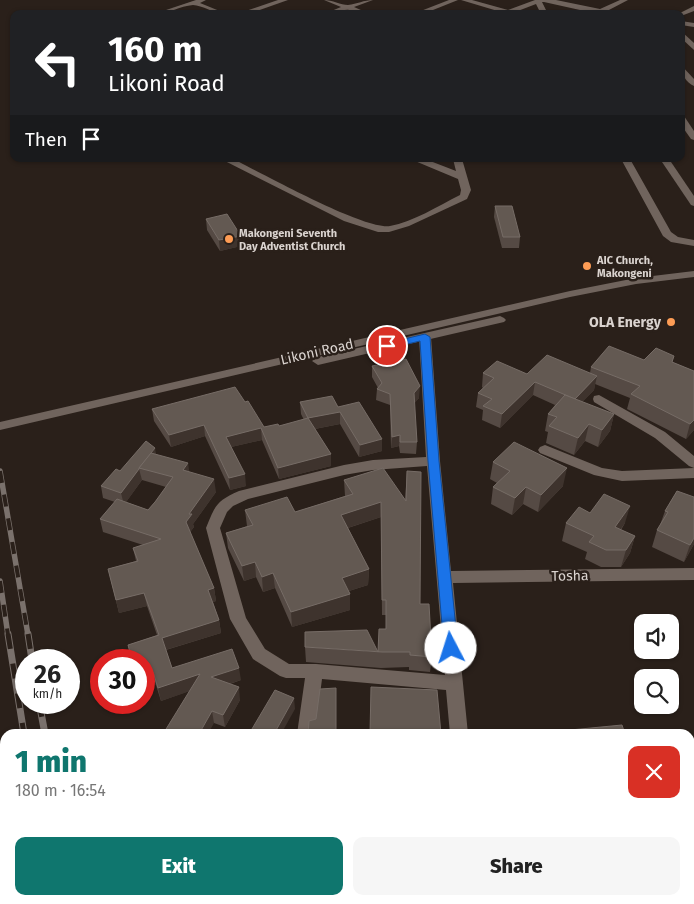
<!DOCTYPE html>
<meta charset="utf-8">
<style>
:root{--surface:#fff;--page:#f6f6f6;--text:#222;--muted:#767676;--accent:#0f766e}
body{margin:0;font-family:"Fira Sans",sans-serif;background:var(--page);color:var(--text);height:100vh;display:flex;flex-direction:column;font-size:19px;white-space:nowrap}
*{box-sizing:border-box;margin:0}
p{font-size:16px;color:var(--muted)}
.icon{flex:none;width:28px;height:28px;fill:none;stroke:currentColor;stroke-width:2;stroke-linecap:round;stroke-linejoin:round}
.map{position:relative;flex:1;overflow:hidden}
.side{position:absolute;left:0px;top:729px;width:695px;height:176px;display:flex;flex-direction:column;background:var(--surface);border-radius:15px 15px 0 0;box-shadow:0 1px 4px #0004}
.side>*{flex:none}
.banner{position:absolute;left:10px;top:10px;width:675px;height:152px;border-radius:10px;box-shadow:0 1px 4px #0004;background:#202124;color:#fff;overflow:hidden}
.buttons{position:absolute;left:634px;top:614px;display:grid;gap:10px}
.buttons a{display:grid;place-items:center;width:45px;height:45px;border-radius:10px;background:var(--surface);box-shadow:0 1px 4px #0004;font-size:25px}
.speed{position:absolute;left:15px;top:649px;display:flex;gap:10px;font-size:25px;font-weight:700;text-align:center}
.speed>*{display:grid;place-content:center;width:65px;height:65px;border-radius:50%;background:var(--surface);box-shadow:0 1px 4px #0004;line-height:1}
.speed small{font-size:12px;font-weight:400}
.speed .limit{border:8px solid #d22;background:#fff;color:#111}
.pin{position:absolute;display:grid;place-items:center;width:42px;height:42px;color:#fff;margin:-21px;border:2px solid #fff;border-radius:50%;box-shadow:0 1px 5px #0007}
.me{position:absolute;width:55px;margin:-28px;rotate:355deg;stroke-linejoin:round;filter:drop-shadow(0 0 4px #0008)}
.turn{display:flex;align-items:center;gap:18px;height:105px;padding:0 15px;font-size:22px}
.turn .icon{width:65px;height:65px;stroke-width:2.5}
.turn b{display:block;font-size:35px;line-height:42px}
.then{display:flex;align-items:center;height:48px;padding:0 15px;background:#0003;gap:10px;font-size:19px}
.round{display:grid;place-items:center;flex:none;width:52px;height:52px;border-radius:10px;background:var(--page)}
.summary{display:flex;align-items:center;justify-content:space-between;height:85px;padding:0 15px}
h1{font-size:30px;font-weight:800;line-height:38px;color:var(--accent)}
.action{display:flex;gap:10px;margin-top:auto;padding:10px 15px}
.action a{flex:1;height:58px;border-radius:10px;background:var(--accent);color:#fff;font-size:20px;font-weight:800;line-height:58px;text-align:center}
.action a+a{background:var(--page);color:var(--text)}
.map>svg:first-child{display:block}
</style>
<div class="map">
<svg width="694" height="904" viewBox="0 0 694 904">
<rect width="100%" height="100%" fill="#2a201a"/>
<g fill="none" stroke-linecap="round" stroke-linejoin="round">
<g fill="#70645d" fill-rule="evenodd">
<path d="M196 0H206L200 3 227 14C214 14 202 5 193 5 180 6 168 14 154 14Z"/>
<path d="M278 0H288L248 14H237Z"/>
<path d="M324 0C332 0 341 5 348 5 357 4 364 0 373 0L354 7 370 14C362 14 357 11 349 10 343 9 332 14 324 14L341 7Z"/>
<path d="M449 0H458L423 14H413Z"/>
<path d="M461 0H472L508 10 535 0H556L600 9 620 0H628L607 11 616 14H598L544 2H542L548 14H541L536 4 510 14H500L501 12Z"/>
<path d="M694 6V11L681 16V14H678Z"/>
<path d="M681 21 694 23V27L681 25Z"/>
<path d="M681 31 694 43V50L681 38Z"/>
<path d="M681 65 694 79V86C686 83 681 73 681 65Z"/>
<path d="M681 115 684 116 694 131V140L691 139 681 125Z"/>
<path d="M221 159H233C262 173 364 230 390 226 413 222 438 206 460 195L461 190 458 179 415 161 414 159H425L456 171 453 159H462L471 190 467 199 409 226 389 232H378L344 221Z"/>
<path d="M621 159H630L671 232 678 237 694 240V246L671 242 663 236Z"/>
<path d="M660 159H669L694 196V206L691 205Z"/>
<path d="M425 333 431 337 440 461 451 571 694 568V580L453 583 468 734H450L446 690 322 679 315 734H297L305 678H286L280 676 253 659 230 619 206 528C215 506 216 501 239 491L344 465 373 460 426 457 419 337ZM427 466 445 675 316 664H289L265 649 246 618 220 528 227 512 233 506 248 499 344 475 373 470Z"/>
<path d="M599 395 665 432 694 456V468L689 466 655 438 594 402 593 399 594 396Z"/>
<path d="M545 445 602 468 622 471 694 468V478L622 481 594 475 540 453 538 450 540 447Z"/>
<path d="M466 900H486L487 904H467Z"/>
</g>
<g fill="#70645d" fill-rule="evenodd">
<path d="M694 271V277L636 284 570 297 0 430V422L570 291 636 278Z"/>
<path d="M500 316 504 318 506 320 504 322 318 365 312 361 318 357Z"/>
</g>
<defs>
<g id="rail-far1">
<path d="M0 471 28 635"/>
<path d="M0 581 8 635"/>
</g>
<g id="rail">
<path d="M8 634 24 734"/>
<path d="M28 634 32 660"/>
<path d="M39 702 45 734"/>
<path d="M51 900 52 904"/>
<path d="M72 900 73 904"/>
</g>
</defs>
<use href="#rail-far1" stroke="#7a716c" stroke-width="5.5"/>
<use href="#rail" stroke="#7a716c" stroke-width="7"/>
<use href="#rail-far1" stroke="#2a201a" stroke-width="4" stroke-dasharray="12" stroke-linecap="butt"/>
<use href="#rail" stroke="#2a201a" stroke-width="5" stroke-dasharray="15" stroke-linecap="butt"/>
</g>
<g fill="#554a44" fill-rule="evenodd">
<path d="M495 206 520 237 519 248H502L494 217Z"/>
<path d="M206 219 241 236V246L220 251 207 230Z"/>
<path d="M674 356 672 362 694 371V430L686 439 627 409 630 398 595 384 594 390 582 402 614 414 610 431 598 447 585 441 574 455 546 443 548 432 545 431 548 414 555 405 533 395 500 428 482 420 483 410 476 407 478 393 483 388 482 387 483 373 527 374 590 373 591 367Z"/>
<path d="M372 366 419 398 414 403 417 442 416 454 400 453 399 446 391 448 390 405 376 400 377 389 378 388 372 377Z"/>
<path d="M245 402 264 427 279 426 304 420 301 414 300 402 338 407 382 451 359 457 340 424 315 429 331 454V466L279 479 262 440 231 447 246 486 230 490 205 436 171 447 154 421 152 409Z"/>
<path d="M156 454 189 472 216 492 193 524 194 527 190 532 214 588 216 601 213 602 219 620 221 633 166 650 172 668 241 680 230 684 240 700 225 727 214 723 189 691 161 701 156 685 144 660H132L128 645 157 635 147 606 119 613 108 569 136 561 133 548 143 545 103 532 100 519 115 502 103 498 101 486 120 471ZM142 480 166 487 155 502 148 510 126 502Z"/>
<path d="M493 462 563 486 538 512 523 504 512 515 491 504 493 487 497 483 490 479Z"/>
<path d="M407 471 420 604 432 657 430 672 409 670V667L381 668 306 662 305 647 378 652 386 629V615H382L381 517 348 528 369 569 368 585 349 591 350 594V610L292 627 275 588 263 592 256 577 244 581 228 548 226 533 247 526 245 510 295 512 345 496 344 480 405 501Z"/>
<path d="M677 491 694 544 684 562 652 547 657 530 660 525 665 511Z"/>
<path d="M590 513 625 523 621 530 635 536 630 553 621 567H601L585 559 587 552 562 541 566 523Z"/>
<path d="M690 802 694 817V850H690Z"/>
<path d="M550 900H582V904H551Z"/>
<path d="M610 900H655L656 904H611Z"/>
<path d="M681 900H690L694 904H682Z"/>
</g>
<g fill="#3e332d">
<path d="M241 236V246L220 251 219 240Z"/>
<path d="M597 376 594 390 572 413 575 399Z"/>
<path d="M535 382 533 395 500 428 502 414Z"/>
<path d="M420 386 419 398 413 405 414 393Z"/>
<path d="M340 412V424L309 430 308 418Z"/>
<path d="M614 414 610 431 598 447 602 430Z"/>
<path d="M694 420V430L686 439 690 424Z"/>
<path d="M589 424 585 441 574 455 578 438Z"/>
<path d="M204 425 205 436 171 447 169 435Z"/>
<path d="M261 428 262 440 227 448 226 437Z"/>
<path d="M400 435 399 446 391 448 392 437Z"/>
<path d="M382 439V451L359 457 360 445Z"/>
<path d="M155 448 157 459 140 468Z"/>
<path d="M331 454V466L279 479 278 468Z"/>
<path d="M188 463 190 476 183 470Z"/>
<path d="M567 468 563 486 538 512 541 495Z"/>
<path d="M139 469 142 480 124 505 121 493Z"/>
<path d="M245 474 246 486 230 490 229 478Z"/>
<path d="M214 479 216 492 193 524 194 527 188 535 186 522 189 514Z"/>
<path d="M526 487 523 504 512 515 515 498Z"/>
<path d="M381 502V517L341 530V515Z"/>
<path d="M630 506 625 523 610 544 615 527Z"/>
<path d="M635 536 630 553 621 567 626 550Z"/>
<path d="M694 538V544L684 562 690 545Z"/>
<path d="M255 562 256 577 244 581 242 566Z"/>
<path d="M369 569 368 585 342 593V578Z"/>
<path d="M273 573 275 588 263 592 262 577Z"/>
<path d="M214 588 216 601 210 603 208 590Z"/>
<path d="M144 593 147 606 119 613 116 600Z"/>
<path d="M350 594V610L292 627 291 612Z"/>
<path d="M219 620 221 633 165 650 162 638Z"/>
<path d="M239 668 241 680 213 689 211 677Z"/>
<path d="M153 672 156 685 144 688V675Z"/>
<path d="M200 674 202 687 161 701 158 688Z"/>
<path d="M239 687 240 700 225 727 223 715Z"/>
<path d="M294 698 295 709 281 734H274Z"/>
<path d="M212 711 214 723 208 734H199Z"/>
</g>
<g fill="#635952" stroke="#766c66">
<path d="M495 206H512L520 237H503Z"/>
<path d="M227 214 241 236 219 240 206 219Z"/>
<path d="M609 346 644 360 656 348 674 356 672 362 694 371V420L690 424 631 394 640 386 591 367Z"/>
<path d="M547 355 597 376 575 399 535 382 502 414 483 406 492 399 478 393 494 378 483 373 497 361 527 374Z"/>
<path d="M406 359 420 386 414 393 417 442H400V435L392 437 390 394 377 389 382 383 372 366Z"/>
<path d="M235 387 245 402 248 401 264 427 278 424 279 426 308 418 331 454 278 468 261 428 226 437 245 474 229 478 204 425 169 435 152 409Z"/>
<path d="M565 395 614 414 602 430 589 424 578 438 549 426 557 417 548 414Z"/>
<path d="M332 396 338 407 359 402 382 439 360 445 340 412 308 418 300 402Z"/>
<path d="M146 441 155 448 139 468V469L121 493 101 486 116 469 120 471Z"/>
<path d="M514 442 567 468 541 495 526 487 515 498 493 487 510 471 493 462Z"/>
<path d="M151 453 188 463 183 470 214 479 189 514H192L186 522 214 588 208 590 219 620 162 638 172 668 232 649 239 668 211 677 239 687 223 715 212 711 199 734H163L200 674 158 688 153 672 144 675V660H132L128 645 159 635 144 593 116 600 108 569 138 561 133 548 161 539 100 519 117 499 148 510 155 502 173 477 139 468Z"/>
<path d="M383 468 406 501 407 471 421 472 420 604H429L432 657 410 655V652H382L305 647V632L367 630 378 652 379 629H386V600H382L381 502 341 515 369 569 342 578 350 594 291 612 273 573 262 577 255 562 242 566 226 533 253 525 245 510 287 497 295 512 353 494 344 480Z"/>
<path d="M677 491 694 497V538L690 545 657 530 668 512 665 511Z"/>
<path d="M604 494 630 506 615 527 635 536 626 550H606L589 542 594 536 566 523 579 507 590 513Z"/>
<path d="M371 687 437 690 441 734H370Z"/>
<path d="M336 688V734H308L309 721 316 719 320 689Z"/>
<path d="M275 690 294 698 274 734H249Z"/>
<path d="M622 725 625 734H571L570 730Z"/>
<path d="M690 802 694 817V839H690Z"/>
<path d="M690 870H694V904H690L689 900H690Z"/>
<path d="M178 900H223L225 904H179Z"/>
<path d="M555 900H582V904H556Z"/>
<path d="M617 900H655L656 904H618Z"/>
</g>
<path fill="#1a73e8" stroke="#114b97" d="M425 334 430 337 439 461 458 648 456 652 451 653 446 652 444 648 428 461 420 341 387 349 382 346 383 344Z"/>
<g fill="#fd9c55" stroke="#2a201a" stroke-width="2">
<circle cx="229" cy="239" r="5"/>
<circle cx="587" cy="266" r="5"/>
<circle cx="671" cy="322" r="5"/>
</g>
<g text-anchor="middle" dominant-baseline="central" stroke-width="5" stroke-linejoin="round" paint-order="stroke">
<g font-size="11" font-weight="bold" fill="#dad3cf" stroke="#2a201a" text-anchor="start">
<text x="239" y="233">Makongeni Seventh<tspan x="239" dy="13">Day Adventist Church</tspan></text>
<text x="597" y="260">AIC Church,<tspan x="597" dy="13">Makongeni</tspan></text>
</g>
<g font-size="14" font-weight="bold" fill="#dad3cf" stroke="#2a201a" text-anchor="end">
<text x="661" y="322">OLA Energy</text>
</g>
<g font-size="14" fill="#dad3cf" stroke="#2a201a">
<text transform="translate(317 352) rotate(-13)">Likoni Road</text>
<text transform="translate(570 576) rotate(-1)">Tosha</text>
</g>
</g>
</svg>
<div class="buttons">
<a><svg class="icon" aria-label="sound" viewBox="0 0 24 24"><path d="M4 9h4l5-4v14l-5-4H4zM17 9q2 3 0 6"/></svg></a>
<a><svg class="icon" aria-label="search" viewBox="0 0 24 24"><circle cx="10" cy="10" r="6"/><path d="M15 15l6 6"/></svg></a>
</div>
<div class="speed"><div>26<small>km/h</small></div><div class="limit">30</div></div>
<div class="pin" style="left:387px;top:346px;background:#d93025"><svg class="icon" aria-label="arrive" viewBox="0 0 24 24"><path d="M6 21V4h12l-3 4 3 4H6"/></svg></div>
<svg class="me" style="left:451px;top:648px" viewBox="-20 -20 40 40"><circle r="19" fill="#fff"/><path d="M0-13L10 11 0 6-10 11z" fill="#1a73e8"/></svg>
<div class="banner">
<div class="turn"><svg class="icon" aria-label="left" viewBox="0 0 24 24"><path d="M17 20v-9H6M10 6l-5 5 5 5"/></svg><div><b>160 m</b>Likoni Road</div></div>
<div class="then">Then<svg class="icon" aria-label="arrive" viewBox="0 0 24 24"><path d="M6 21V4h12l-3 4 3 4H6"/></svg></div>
</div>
<section class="side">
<div class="summary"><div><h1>1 min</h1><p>180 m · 16:54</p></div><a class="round" style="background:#d93025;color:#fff"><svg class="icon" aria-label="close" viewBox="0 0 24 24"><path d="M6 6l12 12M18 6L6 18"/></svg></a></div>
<div class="action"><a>Exit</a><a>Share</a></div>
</section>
</div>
